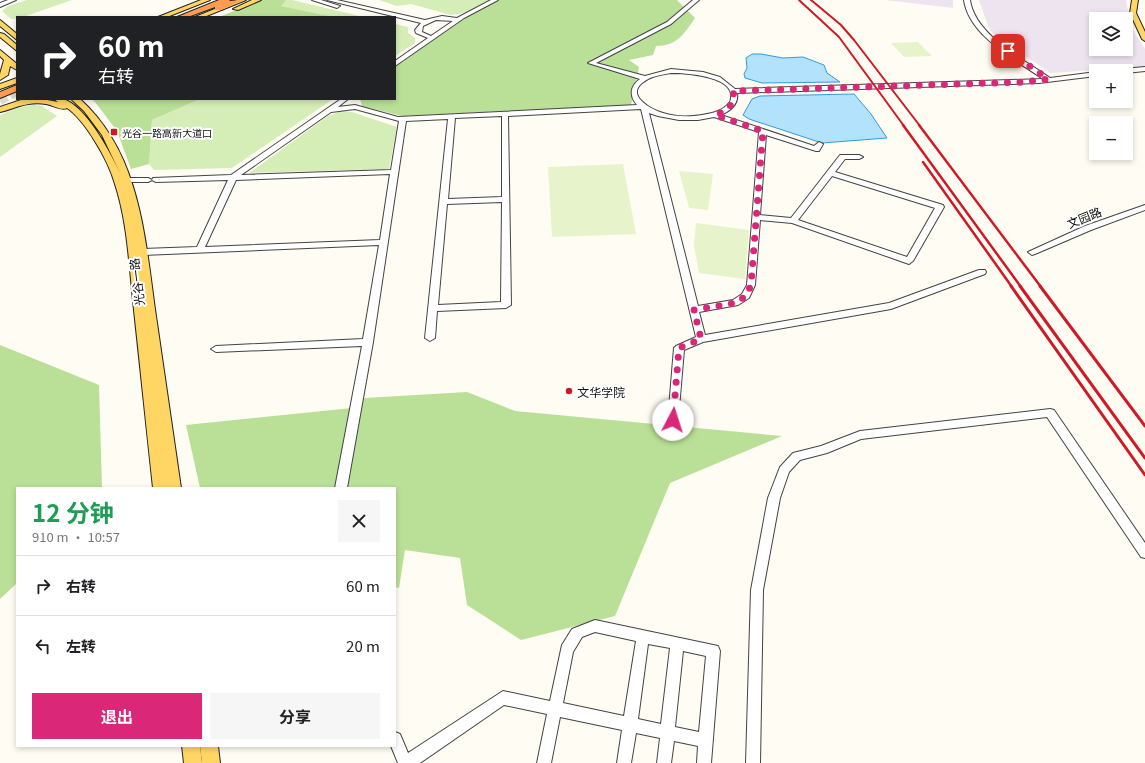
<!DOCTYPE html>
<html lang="zh">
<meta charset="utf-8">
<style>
:root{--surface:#fff;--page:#f6f6f6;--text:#202124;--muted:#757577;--line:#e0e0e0;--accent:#db2777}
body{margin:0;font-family:Georgia,"Noto Sans SC",serif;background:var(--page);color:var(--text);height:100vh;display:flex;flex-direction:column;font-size:15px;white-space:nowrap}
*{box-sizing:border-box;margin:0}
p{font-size:13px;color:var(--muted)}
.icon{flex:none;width:22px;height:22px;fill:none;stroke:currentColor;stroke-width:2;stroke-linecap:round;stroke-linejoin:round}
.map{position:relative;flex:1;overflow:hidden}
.details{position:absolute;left:16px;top:487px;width:380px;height:260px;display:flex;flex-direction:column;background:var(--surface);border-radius:0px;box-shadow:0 2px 6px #0003}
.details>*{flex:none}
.guide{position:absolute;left:16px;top:16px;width:380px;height:84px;border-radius:0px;box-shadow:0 2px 6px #0003;background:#202124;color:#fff;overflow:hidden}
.tools{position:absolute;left:1089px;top:12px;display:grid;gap:8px}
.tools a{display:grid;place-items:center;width:44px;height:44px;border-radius:0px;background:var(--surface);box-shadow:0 2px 6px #0003;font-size:20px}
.pin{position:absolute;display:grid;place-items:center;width:34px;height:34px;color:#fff;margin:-17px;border-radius:8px;box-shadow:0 2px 6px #0006}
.me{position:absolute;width:44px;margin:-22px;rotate:5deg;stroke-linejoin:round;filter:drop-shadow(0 0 3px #0008)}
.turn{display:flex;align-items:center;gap:14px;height:84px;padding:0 16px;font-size:18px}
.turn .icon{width:52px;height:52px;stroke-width:2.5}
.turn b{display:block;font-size:28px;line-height:34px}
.round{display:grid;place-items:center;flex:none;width:42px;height:42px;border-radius:0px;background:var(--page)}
.summary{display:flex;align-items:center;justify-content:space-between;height:68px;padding:0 16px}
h1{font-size:24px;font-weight:700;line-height:30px;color:#1e9e55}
.button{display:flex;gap:8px;margin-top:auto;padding:8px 16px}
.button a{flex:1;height:46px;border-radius:0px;background:var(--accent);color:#fff;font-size:16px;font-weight:700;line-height:46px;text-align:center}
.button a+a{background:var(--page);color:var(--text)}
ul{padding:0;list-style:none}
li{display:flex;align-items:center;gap:12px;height:60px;padding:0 16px;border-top:1px solid var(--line)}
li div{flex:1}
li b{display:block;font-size:15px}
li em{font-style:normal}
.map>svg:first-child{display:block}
</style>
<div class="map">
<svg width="1145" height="763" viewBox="0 0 1145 763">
<rect width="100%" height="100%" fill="#fffcf3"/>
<g fill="#ede4ef" fill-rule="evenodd">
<path d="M885 0H953V8Z"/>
<path d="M979 0H1126L1131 27 1145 49V67L1050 73 990 31ZM1096 19H1126V49H1096Z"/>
</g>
<g fill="#d5eeb8">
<path d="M27 0H72L23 17H17L16 19H11L2 11 8 6Z"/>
<path d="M286 0H292L364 17H334L280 6Z"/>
<path d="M379 0H490L469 12 451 15 411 4 397 6Z"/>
<path d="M395 24 408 27V33L415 38V43L395 56Z"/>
<path d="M200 99H333L232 168 154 170 149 164 152 120Z"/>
<path d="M33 105 42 106 57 116 0 157V115L16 108Z"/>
<path d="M341 111 352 112 397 127 389 169 249 173 328 116Z"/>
</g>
<g fill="#b9e096">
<path d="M261 0H286L281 6 334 17H219Z"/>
<path d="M499 0H677L695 18C684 34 677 46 656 46L653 55 629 60 639 67 631 105 402 116 362 106 360 99H395V67L464 19Z"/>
<path d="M91 99H200L152 120 149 164 131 169 117 131 95 102Z"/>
<path d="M0 345 99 385 102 488H17V583L0 599Z"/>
<path d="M467 392 515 411 782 436 670 483 615 616 521 640 467 605 460 558 405 550 399 588 395 587V488H200L186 425 352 408 365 398Z"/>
</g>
<g fill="#e7f4cb">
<path d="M918 42 932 56 904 57 891 43Z"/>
<path d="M623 164 636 234 552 237 548 167Z"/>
<path d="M679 171 713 174 708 210 689 208Z"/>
<path d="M696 223 749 230 745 279 699 273 694 246Z"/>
</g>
<g fill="#b2e2fc" stroke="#329bda">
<path d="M752 54H761L783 58 803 57 824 65 827 73 840 82 762 83 745 78 744 74 747 68 746 58Z"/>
<path d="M854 94 871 114 887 138 822 143 749 119 743 115 752 99 760 96Z"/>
</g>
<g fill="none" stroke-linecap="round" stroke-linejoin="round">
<path stroke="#dbd9d1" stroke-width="8" stroke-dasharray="8 3.5" stroke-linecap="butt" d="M0 101 17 92"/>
<defs>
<g id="minor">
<path d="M8 0H16L0 7V3Z"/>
<path d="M312 0H321L340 6 337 8Z"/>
<path d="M327 0H337L425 20 442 16 457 18 491 0H498L464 18 395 66V61L428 38 416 33 415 30 421 23ZM436 20 453 21 431 36 422 32 423 26Z"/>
<path d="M693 0H699L671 24 596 63 645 76 671 69 703 72 720 77 735 89 1043 79C1016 60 969 36 964 0H970C975 35 1023 59 1050 78L1096 72V76L1039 83 737 93C739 104 730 111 721 115L814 146 819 142 823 144 819 151H816L766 135 760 215 791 218 840 155H859L863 157 859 159H845L835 172 943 205 944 207 913 261 909 264 792 223 760 220 755 285 749 298 738 305 699 312 705 335 889 303 979 270H985L986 272 985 274 891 309 703 342 684 350 678 420 677 423H669L668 420 674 348 676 346 696 337 641 109 508 116 511 305 506 308 437 311 435 338 430 341 425 338 448 119 406 121 373 342 347 488H335L362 346 216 352 211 349 216 346 363 339 379 245 143 255 139 252 143 249 197 247 228 180 156 182 152 180 153 178 231 175 341 99H348L338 107 355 105 398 117 637 105C629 96 630 86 640 79L588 63 667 22ZM671 73C686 73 740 76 730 102 723 111 713 113 702 115 690 117 675 117 663 113 652 110 626 96 642 83 650 76 661 75 671 73ZM355 109 399 121 391 170 241 175 331 112ZM649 113 658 116 679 120H698L714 117 759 132 747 285 742 294 733 300 698 306ZM502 116V197L448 199 455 118ZM390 174 380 240 205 247 236 180ZM832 176 935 208 907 257 798 220ZM502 202 501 302 438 305 447 204Z"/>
<path d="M1145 67V71L1126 73V71H1120L1123 69Z"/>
<path d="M125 178H148L152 180 148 182H125Z"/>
<path d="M1145 205V210L1091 230 1035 254 1032 255 1028 252 1085 226Z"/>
<path d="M1050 409 1054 410 1145 543V558L1141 557 1047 417 861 439 827 453 800 460 789 472 780 498 763 590 760 763H746L751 590 768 498 780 467 793 453 821 446 860 431Z"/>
<path d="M595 620 718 646 720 651 711 763H697L698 746 674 741 671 763H657L660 738 636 733 631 763H617L622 730 560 717 551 763H537L547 714 504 705 420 763H398L391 746H395V732L400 734 408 753 503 691 550 701 562 645 572 629ZM595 632 636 641 624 716 563 703 573 652 582 637ZM648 644 670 648 661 724 638 719ZM683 651 706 656 699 732 675 727Z"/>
</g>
<g id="major">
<path d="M201 0H210L167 17H158Z"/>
<path d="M237 0H246L204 17H195Z"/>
<path d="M252 0H261L238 10 233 9Z"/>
<path d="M1132 0H1138L1136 13 1145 32V41L1142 39 1130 13Z"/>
<path d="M0 20 17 34V40L0 26Z"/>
<path d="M0 33 4 34 17 45V51L0 37Z"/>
<path d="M0 50 17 64V70L10 66 8 75 0 80V74L4 60 0 56Z"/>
<path d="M17 78V83L0 89V84Z"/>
<path d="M24 99H42L58 102 54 99C57 99 61 98 63 99 86 106 110 152 120 173L102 135 84 111 71 99H80C143 156 145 244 157 323 165 378 173 433 181 488H167L161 441 167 488H153C146 426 140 363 133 301 129 262 127 219 114 181 108 160 85 120 67 108 61 111 53 105 46 104 28 101 16 108 0 112V107Z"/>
<path d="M182 746H200L202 763H184Z"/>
<path d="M200 746H218L220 763H202Z"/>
</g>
<g id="highway">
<path d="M219 0H230L229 1 243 0 221 10H215V7L188 17H177Z"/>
<path d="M17 85V91L0 98V92Z"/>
</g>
</defs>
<use href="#minor" stroke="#434343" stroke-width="2"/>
<use href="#major" stroke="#212121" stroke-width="2"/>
<use href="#highway" stroke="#212121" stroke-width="2"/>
<use href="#minor" fill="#fff" fill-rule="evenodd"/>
<use href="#major" fill="#ffd563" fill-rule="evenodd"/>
<use href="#highway" fill="#ff9c51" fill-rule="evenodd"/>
<g stroke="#ce1a27" stroke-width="2">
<path d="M799 0 839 37 904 126"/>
<path d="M811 0 841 25 854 40 920 126"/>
</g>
<g stroke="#ce1a27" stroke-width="2.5">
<path d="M903 125 1021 287"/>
<path d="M919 125 1041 287"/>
<path d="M923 162 1012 287"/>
</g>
<g stroke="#ce1a27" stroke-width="3">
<path d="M1011 286 1145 475"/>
<path d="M1020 286 1145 458"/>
<path d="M1040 286 1145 426"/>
</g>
</g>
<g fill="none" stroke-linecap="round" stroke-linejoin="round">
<path stroke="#db2777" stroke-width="7" stroke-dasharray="0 12.6" d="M673 420 679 348 701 339 694 310 735 303 746 296 751 285 763 131 715 115C727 111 736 104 733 91L1024 82 1048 79 1008 51"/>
</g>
<g fill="#ce1a27" stroke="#fff" stroke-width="1.5">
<rect x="110" y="128" width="8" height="8" rx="2"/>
<circle cx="569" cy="391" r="4"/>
</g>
<g text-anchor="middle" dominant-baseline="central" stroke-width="4" stroke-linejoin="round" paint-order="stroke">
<g font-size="10" fill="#101010" stroke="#fff" text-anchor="start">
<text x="122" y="132">光谷一路高新大道口</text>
</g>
<g font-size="12" fill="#101010" stroke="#fff">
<text transform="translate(1084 217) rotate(-22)">文园路</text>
<text transform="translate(136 282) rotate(-97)">光谷一路</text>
</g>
<g font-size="12" fill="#101010" stroke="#fff" text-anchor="start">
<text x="577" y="391">文华学院</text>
</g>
</g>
</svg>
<div class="tools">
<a><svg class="icon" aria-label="layers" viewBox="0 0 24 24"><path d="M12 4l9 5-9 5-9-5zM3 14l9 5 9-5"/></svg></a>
<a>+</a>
<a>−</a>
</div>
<div class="pin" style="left:1008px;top:51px;background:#d93025"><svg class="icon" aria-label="arrive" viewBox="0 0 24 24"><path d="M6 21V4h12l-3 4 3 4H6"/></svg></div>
<svg class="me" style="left:673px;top:420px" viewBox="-20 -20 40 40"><circle r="19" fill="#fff"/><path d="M0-13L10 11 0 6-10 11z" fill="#db2777"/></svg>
<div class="guide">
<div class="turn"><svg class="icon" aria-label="right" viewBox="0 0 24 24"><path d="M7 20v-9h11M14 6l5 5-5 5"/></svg><div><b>60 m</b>右转</div></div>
</div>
<section class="details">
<div class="summary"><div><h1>12 分钟</h1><p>910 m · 10:57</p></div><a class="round"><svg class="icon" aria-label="close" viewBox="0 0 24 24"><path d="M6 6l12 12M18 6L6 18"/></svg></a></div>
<ul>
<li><svg class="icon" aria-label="right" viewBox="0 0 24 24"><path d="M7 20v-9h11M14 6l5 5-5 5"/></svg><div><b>右转</b></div><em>60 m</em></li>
<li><svg class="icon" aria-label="left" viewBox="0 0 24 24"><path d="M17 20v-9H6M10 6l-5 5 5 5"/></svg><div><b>左转</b></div><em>20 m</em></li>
</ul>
<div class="button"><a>退出</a><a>分享</a></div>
</section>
</div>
